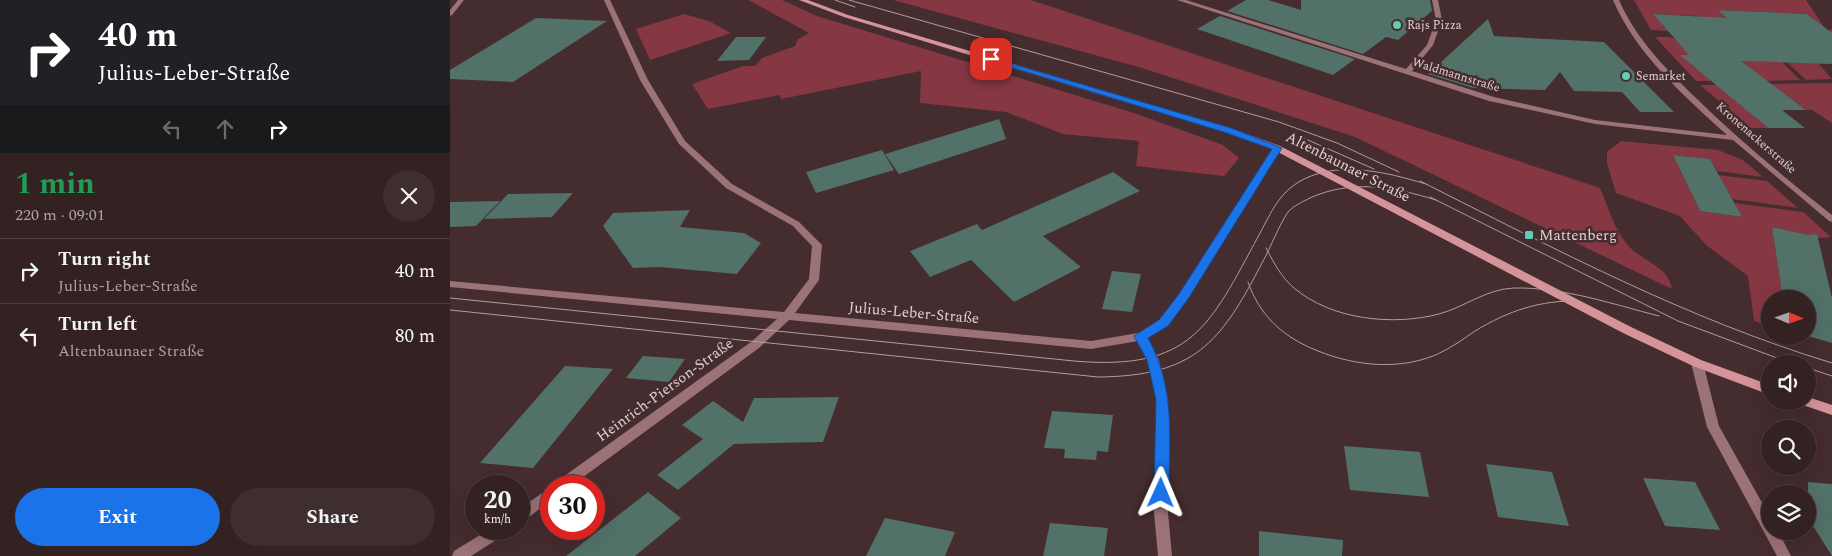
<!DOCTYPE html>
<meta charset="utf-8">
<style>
:root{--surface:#342122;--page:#3f2e2f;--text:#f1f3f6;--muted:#a9a3a5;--line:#4e3e40;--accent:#1a73e8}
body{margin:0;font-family:Spectral,serif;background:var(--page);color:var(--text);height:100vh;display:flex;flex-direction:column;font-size:19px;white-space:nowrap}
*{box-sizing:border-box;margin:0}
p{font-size:16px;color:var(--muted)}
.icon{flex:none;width:28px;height:28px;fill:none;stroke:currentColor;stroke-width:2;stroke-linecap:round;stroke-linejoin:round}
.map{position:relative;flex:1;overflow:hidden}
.side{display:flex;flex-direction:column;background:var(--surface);width:450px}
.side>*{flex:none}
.guide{background:#202124;color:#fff;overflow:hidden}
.needle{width:32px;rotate:92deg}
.controls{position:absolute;left:1311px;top:290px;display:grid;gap:10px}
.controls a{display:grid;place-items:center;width:55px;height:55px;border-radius:50%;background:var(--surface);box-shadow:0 5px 20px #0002,0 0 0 1px var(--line);font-size:25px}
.speed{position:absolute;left:15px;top:475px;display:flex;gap:10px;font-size:25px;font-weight:700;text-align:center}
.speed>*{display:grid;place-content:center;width:65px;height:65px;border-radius:50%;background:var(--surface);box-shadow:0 5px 20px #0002,0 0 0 1px var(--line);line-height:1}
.speed small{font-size:12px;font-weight:400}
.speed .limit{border:8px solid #d22;background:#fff;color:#111}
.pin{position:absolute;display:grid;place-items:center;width:42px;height:42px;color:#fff;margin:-21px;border-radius:10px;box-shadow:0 2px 8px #0006}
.me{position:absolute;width:55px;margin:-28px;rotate:1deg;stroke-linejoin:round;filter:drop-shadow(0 0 4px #0008)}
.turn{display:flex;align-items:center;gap:18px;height:105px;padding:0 15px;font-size:22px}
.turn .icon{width:65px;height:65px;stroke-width:2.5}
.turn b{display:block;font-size:35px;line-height:42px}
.lanes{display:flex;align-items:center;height:48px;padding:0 15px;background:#0003;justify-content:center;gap:25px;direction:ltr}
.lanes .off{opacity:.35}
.round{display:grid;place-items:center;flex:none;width:52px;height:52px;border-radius:26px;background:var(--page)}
.head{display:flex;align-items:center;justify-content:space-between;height:85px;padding:0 15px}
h1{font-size:30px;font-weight:700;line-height:38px;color:#1e9e55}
.cta{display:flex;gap:10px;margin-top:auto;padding:10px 15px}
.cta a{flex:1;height:58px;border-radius:30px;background:var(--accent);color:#fff;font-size:20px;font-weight:700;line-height:58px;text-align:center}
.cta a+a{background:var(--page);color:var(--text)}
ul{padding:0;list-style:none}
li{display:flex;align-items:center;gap:15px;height:65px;padding:0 15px;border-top:1px solid var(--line)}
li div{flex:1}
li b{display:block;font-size:19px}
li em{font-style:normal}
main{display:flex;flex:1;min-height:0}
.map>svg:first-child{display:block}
</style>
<main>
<section class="side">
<div class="guide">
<div class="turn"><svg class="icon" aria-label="right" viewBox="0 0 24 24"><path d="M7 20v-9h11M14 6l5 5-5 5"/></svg><div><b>40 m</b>Julius-Leber-Straße</div></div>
<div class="lanes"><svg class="icon off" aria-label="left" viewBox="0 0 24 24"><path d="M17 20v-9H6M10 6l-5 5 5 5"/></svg><svg class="icon off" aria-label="ahead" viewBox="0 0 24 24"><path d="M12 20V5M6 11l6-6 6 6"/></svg><svg class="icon" aria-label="right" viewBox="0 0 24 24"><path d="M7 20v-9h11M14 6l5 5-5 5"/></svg></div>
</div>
<div class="head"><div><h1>1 min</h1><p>220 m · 09:01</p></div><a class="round"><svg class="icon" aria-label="close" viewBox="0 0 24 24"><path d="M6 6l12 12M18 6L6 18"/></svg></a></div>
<ul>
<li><svg class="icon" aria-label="right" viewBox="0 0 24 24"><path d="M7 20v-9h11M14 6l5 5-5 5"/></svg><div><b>Turn right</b><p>Julius-Leber-Straße</p></div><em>40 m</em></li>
<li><svg class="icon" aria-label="left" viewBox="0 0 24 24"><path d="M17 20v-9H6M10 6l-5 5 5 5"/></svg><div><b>Turn left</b><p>Altenbaunaer Straße</p></div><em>80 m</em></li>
</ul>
<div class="cta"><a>Exit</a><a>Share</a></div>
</section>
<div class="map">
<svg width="1382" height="556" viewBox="0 0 1382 556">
<rect width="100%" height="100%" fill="#452c2e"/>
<g fill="#853743">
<path d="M298 0H332L367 16 684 113 773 145 789 158 774 176 686 166 689 141 613 134 556 112 470 103 471 71 331 99 330 95 258 109 242 84 293 66H305L312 58 345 46 348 39 359 33Z"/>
<path d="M443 0H581L1150 188C1160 211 1166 236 1185 252 1199 263 1219 269 1222 289L905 137 692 68Z"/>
<path d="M1184 0H1356L1374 27 1357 14 1269 10 1282 22 1260 28 1248 16 1204 14 1214 27H1228L1232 32 1201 30Z"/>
<path d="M234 14 259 21 281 33 200 60 186 29Z"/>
<path d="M1382 29V53L1298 48 1314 62H1332L1350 80 1309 81 1282 57 1232 55 1246 69 1270 70 1282 81H1246L1205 37H1219L1236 43 1376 32Z"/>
<path d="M1338 63H1368L1382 79 1356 80Z"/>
<path d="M1382 83V123L1362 110H1356L1332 92H1276L1318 128H1301L1250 85Z"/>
<path d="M1171 141 1268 150 1293 160 1313 177 1267 171 1260 159 1223 155 1250 211 1291 217 1284 203 1353 212 1381 237 1369 238 1322 227 1333 299H1320V326L1304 321 1298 276 1256 245 1230 216 1166 193 1157 163V152Z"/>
<path d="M1268 175 1317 181 1348 208 1282 199Z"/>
</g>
<g fill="#527169">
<path d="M796 0H818L851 10V0H980L982 11 948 40 936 37 913 54 777 11Z"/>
<path d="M1268 10 1357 14 1382 33V64L1291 61 1356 110H1332L1355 128H1318L1230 55H1239L1203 14 1277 18Z"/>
<path d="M770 16 905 59 883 75 747 29Z"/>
<path d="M86 18 157 21 63 82 0 79V70Z"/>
<path d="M1038 19 1044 36 1154 42 1224 112H1190L1172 92 1124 91 1110 72 1095 90 1023 88 978 74Z"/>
<path d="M286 37H316L299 60 267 61Z"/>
<path d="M549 119 556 139 449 174 435 154Z"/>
<path d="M432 150 444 170 366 193 356 172Z"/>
<path d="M1223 155 1260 159 1292 217 1250 211Z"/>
<path d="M663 172 690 191 593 236 631 267 564 302 521 260 480 277 460 251 527 224 532 230Z"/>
<path d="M123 193 102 217 34 219 58 194Z"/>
<path d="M50 201 26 226 0 227V202Z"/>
<path d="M240 210 230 227 294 233 311 243 287 274 210 267 183 268 153 226 163 213Z"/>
<path d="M1322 227 1358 235 1367 234 1382 298V343L1358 336V299H1333Z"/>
<path d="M662 271 691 274 682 312 652 309Z"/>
<path d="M193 356 235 359 219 382 176 378Z"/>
<path d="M115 366 163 369 83 468 30 463Z"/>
<path d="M389 397 373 442 284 444 228 490 207 475 253 439 232 425 263 401 293 422 304 398Z"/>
<path d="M602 411 663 415 658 452 647 451 646 460 614 458 615 449 594 448Z"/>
<path d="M894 446 970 452 979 497 900 490Z"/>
<path d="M1036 464 1102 472 1119 526 1048 517Z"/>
<path d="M1193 478 1245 482 1270 530 1215 526Z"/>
<path d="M1358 482 1382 484V556L1358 518Z"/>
<path d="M198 492 231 518 185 556H116Z"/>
<path d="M435 518 505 532 495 556H416Z"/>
<path d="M600 523 658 528 654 556H593Z"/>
<path d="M809 531 893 540 892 556H809Z"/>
</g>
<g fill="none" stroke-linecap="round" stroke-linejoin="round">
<g fill="#9b7275" fill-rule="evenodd">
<path d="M8 0H14L2 15 0 16V10Z"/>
<path d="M154 0H160L198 80 235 141 282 184 349 222 372 245 369 280 345 313 641 341 688 333 709 320 730 295 823 148 827 146H830L831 148 738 299 717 326 697 337 709 360 718 399V512L722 556H708L704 512 706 399 697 360 688 341 641 349 339 320 309 348 121 486H105L106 482 301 342 327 319 0 287V281L334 312 359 279 362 246 343 226 276 188 229 144 190 80Z"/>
<path d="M727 0H736L956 69 977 45 986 20 982 0H988L992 20 983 45 962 71 1044 97 1145 120 1277 135C1234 96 1186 54 1163 0H1169C1186 39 1216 69 1246 98 1289 140 1335 178 1382 215V222L1379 221 1283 140 1145 124 1039 101Z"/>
<path d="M1247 359 1251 360 1253 363 1269 426 1320 517V531H1328L1341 556H1327L1257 427 1241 363 1243 360Z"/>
<path d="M101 487V500L74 521 69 523V509Z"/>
<path d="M40 529H59L57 533 21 556H2L4 551Z"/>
</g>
<g fill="#d5949a" fill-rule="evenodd">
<path d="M349 0H358L398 15 780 128 830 146 1181 327 1251 360 1320 385V395L1243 366 1173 333 824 150 774 132 394 17Z"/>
<path d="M1358 397 1382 405V415L1350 404 1348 401H1358Z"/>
</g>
<g stroke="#b09d9e" stroke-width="1">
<path d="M385 0 405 7"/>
<path d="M399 0 829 122 887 143 949 172"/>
<path d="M851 137 924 169"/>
<path d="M970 181C1105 249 1237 319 1382 363"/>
<path d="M980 197 1228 321 1343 364"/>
<path d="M816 248C824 263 831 277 844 288 882 320 943 326 989 314 1015 307 1036 289 1064 288 1113 287 1162 304 1209 316"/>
<path d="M798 282C809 314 831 335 861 348 899 365 944 371 983 356 998 350 1012 340 1025 331 1058 311 1090 300 1129 301"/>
<path d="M0 298 624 361C742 371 759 327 809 235 820 215 827 196 847 183 885 159 936 172 976 184"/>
<path d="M0 310 648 377C744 376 770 344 812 263 821 247 828 227 838 212 843 206 854 201 860 198 902 179 944 187 986 200"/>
<path d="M1358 368 1382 376"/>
</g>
</g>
<path fill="#1a73e8" stroke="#114b97" d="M538 57 781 128 832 148 738 299 718 326 698 338C726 390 719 435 719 493L717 498 711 499 706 498 704 493 706 399 697 360 684 336 709 320 729 294 822 149 774 132 538 60Z"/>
<g fill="#5eceb7" stroke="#452c2e" stroke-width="2">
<circle cx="947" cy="25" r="5"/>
<circle cx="1176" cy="76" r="5"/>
<rect x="1074" y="230" width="10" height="10" rx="2.5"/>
</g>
<g text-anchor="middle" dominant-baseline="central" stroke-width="5" stroke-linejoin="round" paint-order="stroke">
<g font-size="12" fill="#e1d0d1" stroke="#452c2e" text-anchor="start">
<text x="957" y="25">Rajs Pizza</text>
<text x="1186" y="76">Semarket</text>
</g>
<g font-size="12" fill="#e1d0d1" stroke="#452c2e">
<text transform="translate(1006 75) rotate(17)">Waldmannstraße</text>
<text transform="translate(1306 138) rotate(41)">Kronenackerstraße</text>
</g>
<g font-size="15" fill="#e1d0d1" stroke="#452c2e">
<text transform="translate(898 167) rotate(27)">Altenbaunaer Straße</text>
<text transform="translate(464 313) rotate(5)">Julius-Leber-Straße</text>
<text transform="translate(215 390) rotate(-36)">Heinrich-Pierson-Straße</text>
</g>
<g font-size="15" fill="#e1d0d1" stroke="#452c2e" text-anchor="start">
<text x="1089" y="235">Mattenberg</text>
</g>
</g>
</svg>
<div class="controls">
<a><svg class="needle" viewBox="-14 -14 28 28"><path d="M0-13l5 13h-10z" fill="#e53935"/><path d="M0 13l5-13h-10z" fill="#a9a3a5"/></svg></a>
<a><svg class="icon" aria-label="sound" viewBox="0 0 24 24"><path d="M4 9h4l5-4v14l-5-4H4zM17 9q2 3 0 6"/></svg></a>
<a><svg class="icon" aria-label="search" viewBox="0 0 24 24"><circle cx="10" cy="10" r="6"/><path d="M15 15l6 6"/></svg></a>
<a><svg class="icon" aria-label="layers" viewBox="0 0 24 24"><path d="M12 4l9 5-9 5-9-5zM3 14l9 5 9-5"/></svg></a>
</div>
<div class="speed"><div>20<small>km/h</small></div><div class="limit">30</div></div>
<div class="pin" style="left:541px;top:59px;background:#d93025"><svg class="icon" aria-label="arrive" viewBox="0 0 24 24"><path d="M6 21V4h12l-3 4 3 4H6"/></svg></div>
<svg class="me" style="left:711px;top:493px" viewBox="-20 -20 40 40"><path d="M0-17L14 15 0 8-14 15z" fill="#1a73e8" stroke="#fff" stroke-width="4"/></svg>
</div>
</main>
